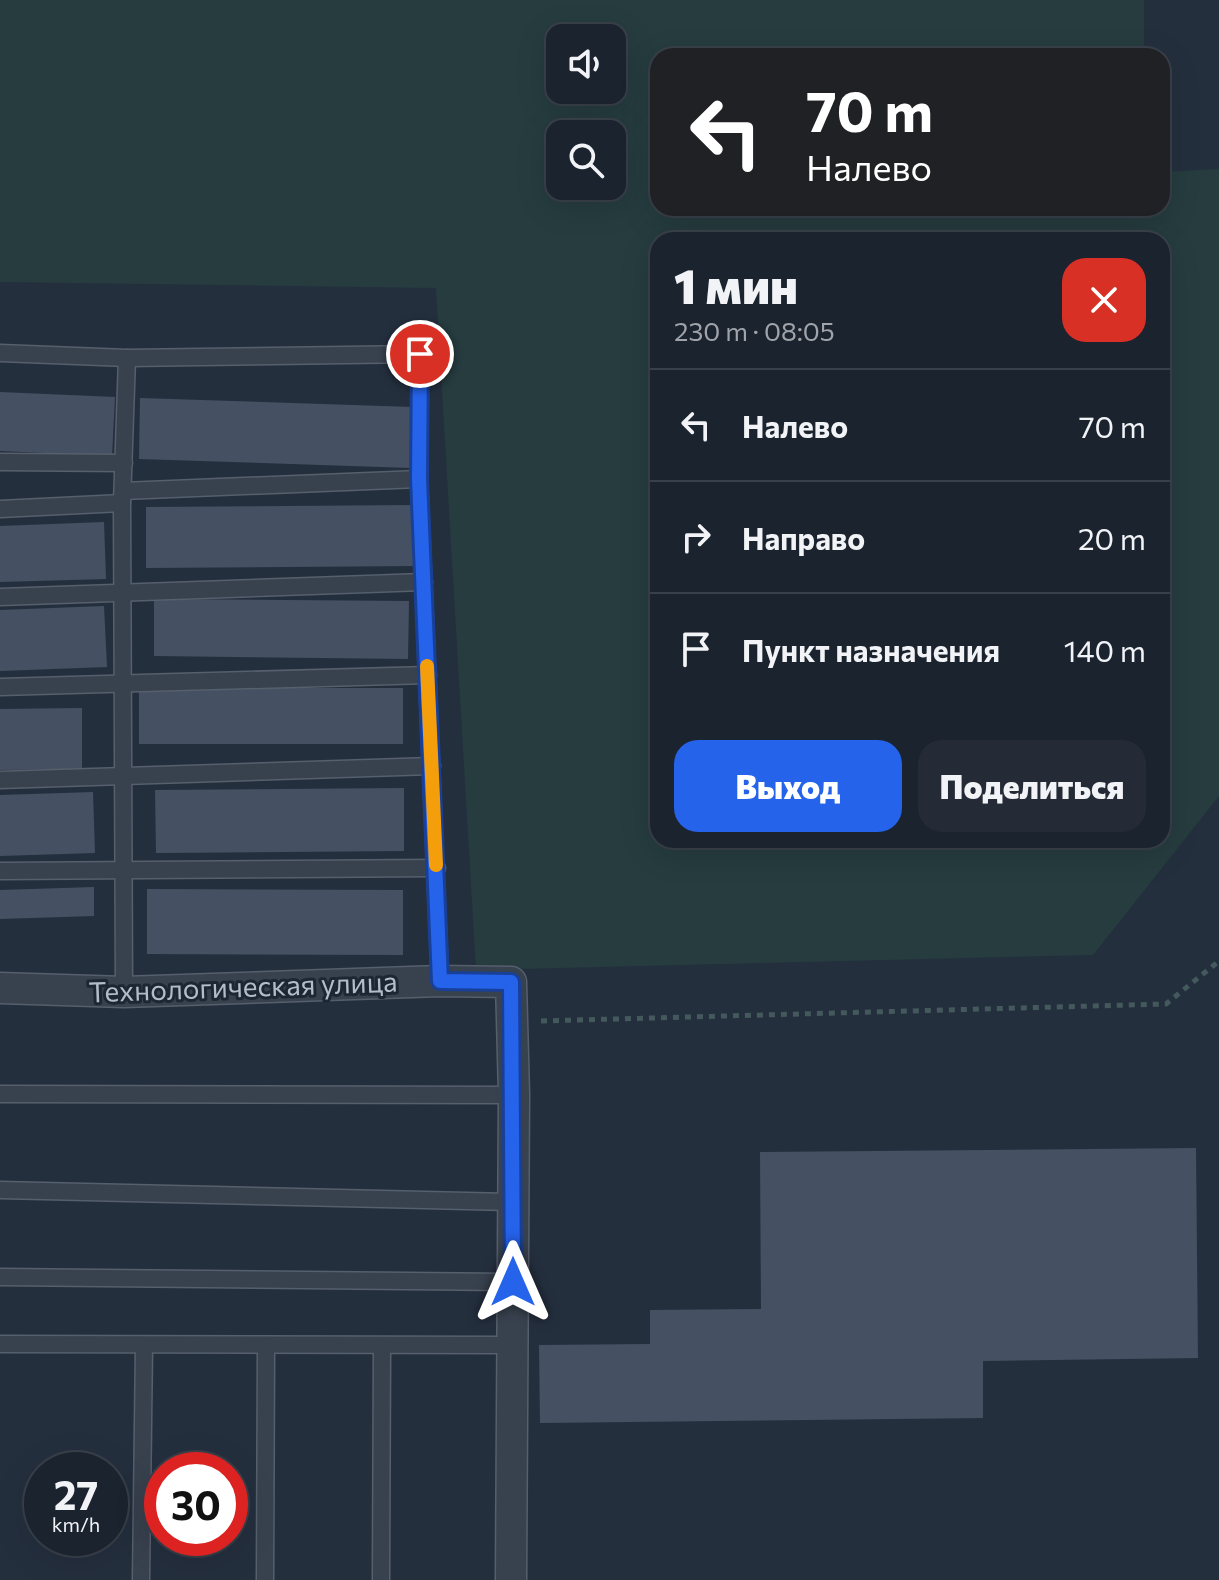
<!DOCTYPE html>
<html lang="ru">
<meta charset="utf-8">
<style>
:root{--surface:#1b232e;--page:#242b36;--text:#f1f3f6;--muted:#a0a4aa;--line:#39404a;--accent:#2563eb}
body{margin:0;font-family:Commissioner,sans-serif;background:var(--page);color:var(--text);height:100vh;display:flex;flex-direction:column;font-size:30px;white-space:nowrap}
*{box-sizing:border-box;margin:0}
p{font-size:26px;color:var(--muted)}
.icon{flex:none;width:44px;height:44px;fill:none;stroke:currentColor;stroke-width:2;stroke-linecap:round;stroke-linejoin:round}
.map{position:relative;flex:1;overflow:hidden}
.details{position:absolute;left:650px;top:232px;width:520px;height:616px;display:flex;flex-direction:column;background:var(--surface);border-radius:24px;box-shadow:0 8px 32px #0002,0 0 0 2px var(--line)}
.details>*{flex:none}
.hud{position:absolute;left:650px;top:48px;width:520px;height:168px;border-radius:24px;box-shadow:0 8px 32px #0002,0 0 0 2px var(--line);background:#202124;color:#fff;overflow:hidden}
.tools{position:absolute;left:546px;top:24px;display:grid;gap:16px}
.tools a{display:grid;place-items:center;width:80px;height:80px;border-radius:16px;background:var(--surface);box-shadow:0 8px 32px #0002,0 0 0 2px var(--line);font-size:40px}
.speed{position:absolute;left:24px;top:1452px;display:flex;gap:16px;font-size:40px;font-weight:700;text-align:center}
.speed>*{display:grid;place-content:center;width:104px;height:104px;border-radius:50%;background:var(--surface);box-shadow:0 8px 32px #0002,0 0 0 2px var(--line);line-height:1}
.speed small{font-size:20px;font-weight:400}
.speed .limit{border:12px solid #d22;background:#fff;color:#111}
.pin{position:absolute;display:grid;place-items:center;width:68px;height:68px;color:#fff;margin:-34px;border:4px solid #fff;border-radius:50%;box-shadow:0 2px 8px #0007}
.me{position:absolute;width:88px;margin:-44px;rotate:0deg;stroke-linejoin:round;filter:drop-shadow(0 0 6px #0008)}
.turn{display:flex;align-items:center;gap:28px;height:168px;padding:0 24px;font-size:36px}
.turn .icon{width:104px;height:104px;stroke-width:2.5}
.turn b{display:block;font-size:56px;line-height:68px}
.round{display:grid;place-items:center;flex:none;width:84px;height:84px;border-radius:24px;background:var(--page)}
.overview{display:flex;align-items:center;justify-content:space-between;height:136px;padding:0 24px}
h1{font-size:48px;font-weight:800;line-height:60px}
.primary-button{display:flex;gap:16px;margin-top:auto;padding:16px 24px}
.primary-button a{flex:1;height:92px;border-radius:24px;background:var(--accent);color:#fff;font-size:32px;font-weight:800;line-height:92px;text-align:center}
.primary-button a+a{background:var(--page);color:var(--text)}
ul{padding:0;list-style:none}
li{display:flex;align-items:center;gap:24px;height:112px;padding:0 24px;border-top:2px solid var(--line)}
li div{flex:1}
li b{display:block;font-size:30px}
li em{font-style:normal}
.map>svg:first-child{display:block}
</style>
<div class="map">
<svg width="1219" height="1580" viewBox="0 0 1219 1580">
<rect width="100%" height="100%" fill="#242f3e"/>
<path fill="#263c3f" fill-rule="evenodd" d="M0 0H1144V56H658V208H1162V172L1219 169V796L1093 955 476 970 436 288 0 282ZM560 38H612V90H560ZM560 134H612V186H560ZM658 240H1162V840H658Z"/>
<g fill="#455162">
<path d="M0 392 115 397 112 456 0 451Z"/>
<path d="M140 398 413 407 411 468 139 459Z"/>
<path d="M416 505V566L146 568V507Z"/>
<path d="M104 522 106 579 0 582V526Z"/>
<path d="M154 599 409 601 408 659 154 656Z"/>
<path d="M104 606 107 667 0 671V610Z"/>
<rect x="139" y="688" width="264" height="56"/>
<path d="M82 708V769L0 770V709Z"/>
<path d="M404 788V851L156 853 155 790Z"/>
<path d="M93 792 95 853 0 856V795Z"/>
<path d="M94 887V916L0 919V890Z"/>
<path d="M147 889 403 890V955L147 954Z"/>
<path d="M1196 1148 1198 1358 983 1361V1418L540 1423 539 1345 650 1344V1310L761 1309 760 1152Z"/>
</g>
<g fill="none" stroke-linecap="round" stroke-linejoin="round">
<defs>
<g id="service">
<path d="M0 353 127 358 420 354 419 479 440 981"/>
<path d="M0 462 124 463"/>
<path d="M123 491 419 479"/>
<path d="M0 509 122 503"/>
<path d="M0 597 424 582"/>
<path d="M0 687 428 675"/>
<path d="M0 780 432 766"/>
<path d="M0 871 437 868"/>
<path d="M124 992 122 503 127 358"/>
<path d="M0 1094 514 1095"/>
<path d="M0 1190 513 1202"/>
<path d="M0 1277 513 1282"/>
<path d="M0 1344 512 1345"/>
<path d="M141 1580 144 1345"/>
<path d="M265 1580 266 1346"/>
<path d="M381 1580 382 1347"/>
</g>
<path id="minor" d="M0 988 124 992 440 981 511 982 514 1095 511 1580"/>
</defs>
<use href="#service" stroke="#565f6c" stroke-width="19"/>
<use href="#minor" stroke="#565f6c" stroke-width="33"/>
<path stroke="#44595c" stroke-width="5" stroke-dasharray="6 6" stroke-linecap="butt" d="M541 1021 1166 1004 1219 961"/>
<use href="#service" stroke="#38414e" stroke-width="16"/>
<use href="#minor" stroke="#38414e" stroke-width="30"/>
</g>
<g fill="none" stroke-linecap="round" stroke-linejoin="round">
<defs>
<path id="route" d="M420 354 419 479 440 981 511 982 513 1282"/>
</defs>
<use href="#route" stroke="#184099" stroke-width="20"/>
<use href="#route" stroke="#2563eb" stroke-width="14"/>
<path stroke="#f59e0b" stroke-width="14" d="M427 666 436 865"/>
</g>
<g text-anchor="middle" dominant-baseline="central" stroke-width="6" stroke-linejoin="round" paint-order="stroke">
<g font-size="28" fill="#b4bcc9" stroke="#1d2633">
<text transform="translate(243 986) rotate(-2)">Технологическая улица</text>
</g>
</g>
</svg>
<div class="tools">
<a><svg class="icon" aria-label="sound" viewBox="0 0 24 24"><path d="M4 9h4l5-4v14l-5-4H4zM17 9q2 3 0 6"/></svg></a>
<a><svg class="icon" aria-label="search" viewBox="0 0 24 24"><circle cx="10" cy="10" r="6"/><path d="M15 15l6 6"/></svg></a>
</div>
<div class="speed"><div>27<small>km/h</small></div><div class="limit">30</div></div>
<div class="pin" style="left:420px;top:354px;background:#d93025"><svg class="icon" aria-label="arrive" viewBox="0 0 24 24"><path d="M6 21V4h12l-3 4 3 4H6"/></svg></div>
<svg class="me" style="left:513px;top:1282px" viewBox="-20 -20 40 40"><path d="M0-17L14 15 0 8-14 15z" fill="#2563eb" stroke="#fff" stroke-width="4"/></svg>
<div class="hud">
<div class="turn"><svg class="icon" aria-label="left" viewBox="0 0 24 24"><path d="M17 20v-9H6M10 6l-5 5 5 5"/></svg><div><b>70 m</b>Налево</div></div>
</div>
<section class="details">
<div class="overview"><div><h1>1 мин</h1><p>230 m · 08:05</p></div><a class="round" style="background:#d93025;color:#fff"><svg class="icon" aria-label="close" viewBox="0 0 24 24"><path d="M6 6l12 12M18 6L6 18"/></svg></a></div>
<ul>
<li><svg class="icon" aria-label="left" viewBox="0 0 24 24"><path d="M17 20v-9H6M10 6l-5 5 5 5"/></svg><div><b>Налево</b></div><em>70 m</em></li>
<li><svg class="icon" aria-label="right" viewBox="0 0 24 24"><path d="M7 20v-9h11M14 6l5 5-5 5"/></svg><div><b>Направо</b></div><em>20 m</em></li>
<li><svg class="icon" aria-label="arrive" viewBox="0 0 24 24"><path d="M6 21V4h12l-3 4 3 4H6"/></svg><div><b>Пункт назначения</b></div><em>140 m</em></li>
</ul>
<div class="primary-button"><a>Выход</a><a>Поделиться</a></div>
</section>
</div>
